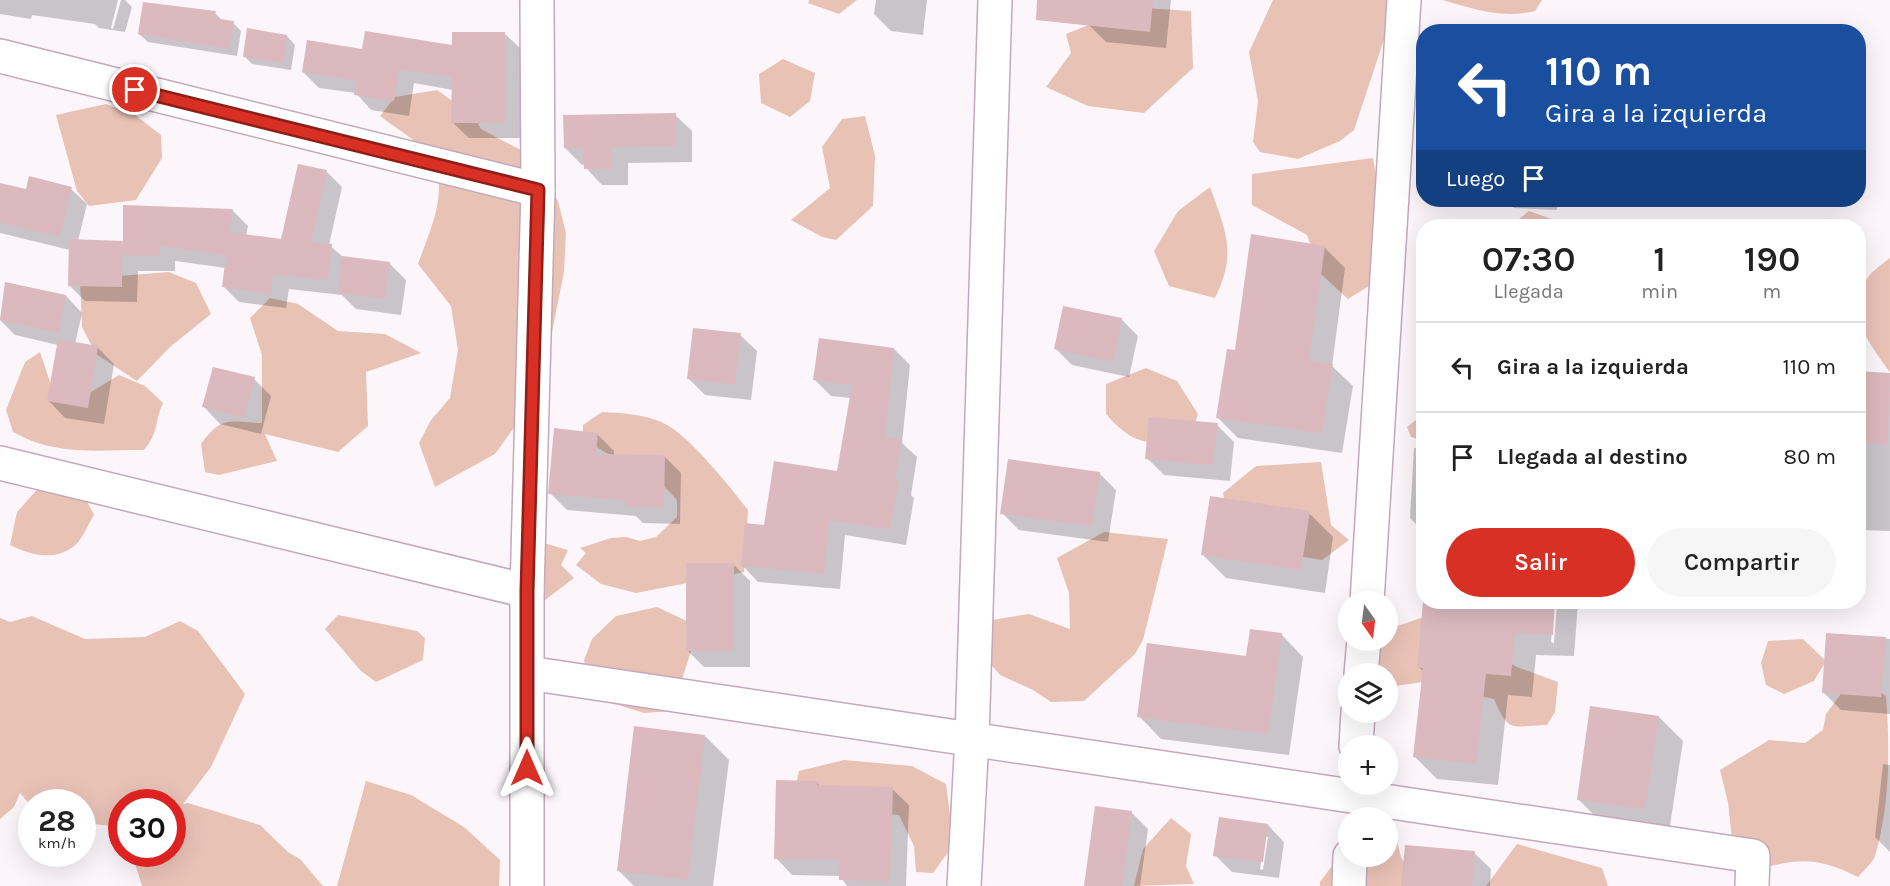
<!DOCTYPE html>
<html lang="es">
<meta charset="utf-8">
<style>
:root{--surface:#fff;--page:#f6f6f6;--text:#222;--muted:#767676;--line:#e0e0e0;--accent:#d93025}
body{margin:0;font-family:Karla,sans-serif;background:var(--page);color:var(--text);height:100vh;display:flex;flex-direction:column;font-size:22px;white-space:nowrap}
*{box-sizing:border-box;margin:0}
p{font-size:20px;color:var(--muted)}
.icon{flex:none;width:33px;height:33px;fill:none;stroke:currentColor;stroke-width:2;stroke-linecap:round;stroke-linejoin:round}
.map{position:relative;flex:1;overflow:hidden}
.sheet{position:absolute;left:1416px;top:219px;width:450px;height:390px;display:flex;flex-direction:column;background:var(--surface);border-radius:24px;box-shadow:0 6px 24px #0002}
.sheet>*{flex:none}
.banner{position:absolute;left:1416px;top:24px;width:450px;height:183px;border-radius:24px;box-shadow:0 6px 24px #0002;background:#1a4fa0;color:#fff;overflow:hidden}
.needle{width:39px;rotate:166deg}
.tools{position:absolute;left:1338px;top:591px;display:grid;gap:12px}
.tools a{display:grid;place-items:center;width:60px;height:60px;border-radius:50%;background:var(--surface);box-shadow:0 6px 24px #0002;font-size:30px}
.speed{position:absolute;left:18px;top:789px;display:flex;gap:12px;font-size:30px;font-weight:700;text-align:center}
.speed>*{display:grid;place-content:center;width:78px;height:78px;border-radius:50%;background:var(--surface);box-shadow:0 6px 24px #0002;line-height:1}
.speed small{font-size:15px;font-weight:400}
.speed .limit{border:9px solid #d22;background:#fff;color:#111}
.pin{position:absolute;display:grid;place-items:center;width:51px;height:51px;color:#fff;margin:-26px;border:3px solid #fff;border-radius:50%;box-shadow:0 2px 6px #0007}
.me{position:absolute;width:66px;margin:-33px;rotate:0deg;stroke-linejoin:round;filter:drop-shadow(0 0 4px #0008)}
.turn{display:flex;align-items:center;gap:21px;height:126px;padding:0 30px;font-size:27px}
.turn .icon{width:78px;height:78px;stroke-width:2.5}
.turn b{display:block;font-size:42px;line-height:51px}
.then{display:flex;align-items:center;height:57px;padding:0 30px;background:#0003;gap:12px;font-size:22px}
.eta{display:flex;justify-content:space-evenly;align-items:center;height:102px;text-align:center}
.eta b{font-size:36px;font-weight:600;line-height:42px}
.primary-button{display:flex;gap:12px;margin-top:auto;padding:12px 30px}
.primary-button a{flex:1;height:69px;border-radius:36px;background:var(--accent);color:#fff;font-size:24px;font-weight:600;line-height:69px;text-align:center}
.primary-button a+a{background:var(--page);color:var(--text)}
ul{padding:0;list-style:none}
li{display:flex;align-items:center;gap:18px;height:90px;padding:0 30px;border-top:2px solid var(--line)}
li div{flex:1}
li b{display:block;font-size:22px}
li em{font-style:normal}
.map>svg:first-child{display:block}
</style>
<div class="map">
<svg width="1890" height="886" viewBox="0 0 1890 886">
<rect width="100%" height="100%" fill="#fcf6fa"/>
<g fill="#e9c2b6">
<path d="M809 0H857L839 14 808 3Z"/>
<path d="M1273 0H1397L1354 130 1340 141 1298 159 1260 152 1253 142 1258 101 1249 52Z"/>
<path d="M1442 0H1542L1535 11C1502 19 1474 9 1442 0Z"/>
<path d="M1144 8 1191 11 1193 68 1144 113 1088 106 1046 87 1071 53 1066 34 1111 16Z"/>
<path d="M783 59 815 73 810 101 790 117 761 103 759 74Z"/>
<path d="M437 90 475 117 481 129 530 155 558 201 566 233 564 272 550 342 518 422 495 454 435 487 419 443 431 420 450 398 458 350 451 306 418 264C430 229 455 182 424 150 412 137 394 127 380 116L395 97Z"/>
<path d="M106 104 135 115 161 135 162 158 136 200 89 206 77 191 56 115Z"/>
<path d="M865 116 875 156 873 206 836 240 822 237 791 220 830 188 822 147 842 119Z"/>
<path d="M1373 158 1385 229 1398 268 1348 299 1321 274 1307 235 1252 205V174Z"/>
<path d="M1210 187C1226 231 1237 254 1215 298L1169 286 1154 251 1178 211Z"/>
<path d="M1529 211 1572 226H1510Z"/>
<path d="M1890 258V372C1872 347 1842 311 1866 280 1872 271 1882 264 1890 258Z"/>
<path d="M169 272 196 283 211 314 170 347 137 381 96 354 82 327 80 279Z"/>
<path d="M270 298 298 304 338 331 385 334 421 353 366 372 368 426 338 452 265 434 277 461 219 475 205 472 201 444C222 415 229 422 262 423V355L250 318Z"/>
<path d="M40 352 55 397 86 395 119 375 145 386 163 403C154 423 159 432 144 450 96 450 56 456 13 432L6 410 25 362Z"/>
<path d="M1146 368 1177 381 1198 414 1189 443C1147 443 1135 447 1106 414V384Z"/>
<path d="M602 412C622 413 642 414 661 422 687 432 730 487 748 510L744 572 636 593 601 584 576 565 586 553 580 548 611 538 626 537 640 541 656 537 677 517V500L662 484 633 463 606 453 583 438V425Z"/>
<path d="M1423 414V441L1411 437 1407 427Z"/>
<path d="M1321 462 1331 525 1349 540 1322 560 1273 552 1229 525 1223 493 1256 466Z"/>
<path d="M43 483 81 490 94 515C88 524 82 541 73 547 52 562 29 554 10 545L17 512Z"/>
<path d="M1104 532 1168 539 1143 640 1135 654 1084 701 1051 702 1033 690 1000 675 976 647 980 622 1029 614 1070 629 1069 593 1057 558Z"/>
<path d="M547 544 568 550 561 565 574 578 536 607 529 547Z"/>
<path d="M657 607 693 624 691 651 672 711 644 713 593 697 584 660 592 639 616 616Z"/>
<path d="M338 615 417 631 425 638 423 660 376 682 361 671 325 629Z"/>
<path d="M32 616 85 639 145 637 180 621 198 631 245 694 211 767 183 804 188 803 260 825 288 852 300 859 323 886H142L132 854H172V802H122L121 827 83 823 82 802H32L31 806 20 793 14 807 0 819V618L10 622Z"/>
<path d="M1440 617 1423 682 1388 687V674L1366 673 1374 641 1388 640V629L1421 618Z"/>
<path d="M1803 639 1826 661 1814 681 1784 694 1766 685 1761 663 1768 641Z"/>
<path d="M1491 652 1517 667 1558 682 1555 712 1547 725C1511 726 1509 734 1494 699L1469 694Z"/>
<path d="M1849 683 1874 688 1886 696C1890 749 1890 806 1875 856 1872 864 1863 871 1858 877 1809 853 1795 861 1745 872L1733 850 1728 802 1720 770 1769 740 1805 743 1823 730 1826 714Z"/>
<path d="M844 760 912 766 946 784 951 823 949 851 933 873 916 872 914 846 899 815 813 809 793 798 799 771Z"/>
<path d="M366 781 411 795 464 827 500 860 499 886H337Z"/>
<path d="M1171 818 1191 834 1186 866 1194 884 1134 886 1143 849Z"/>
<path d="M1388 837H1396L1401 857 1418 886H1320V882L1348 844V856H1388Z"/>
<path d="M1517 844 1602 868 1608 886H1486Z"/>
</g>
<g fill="#0003" fill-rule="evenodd">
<path d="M0 0H118L111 28 113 29 121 0H125L132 7 125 32 99 28 95 24 32 15 31 19 0 14Z"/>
<path d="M876 0H927L923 35 891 31 874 14Z"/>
<path d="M1092 0H1171L1166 48 1106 42 1089 25Z"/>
<path d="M215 13 223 21 233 23 241 31 237 56 148 42 139 34Z"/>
<path d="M505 34 521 49 520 138H469L453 123V90L414 83 409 116 371 110 356 93 319 88 303 72 363 51 454 46Z"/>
<path d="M287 36 295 45 291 70 252 64 244 56Z"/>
<path d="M675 115 692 131V162L628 163V185H602L586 168 585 164 582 165 565 148Z"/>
<path d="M327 172 342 187 329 245 343 257 389 263 406 280 401 315 356 309 342 295 289 289 286 308 239 302 223 286 226 268 175 261V271H138L137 302 85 301 69 285 70 250 0 233V184L27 191 71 189 87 204 78 241 124 242 232 210 248 226 246 236 283 240Z"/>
<path d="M1506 200H1558L1557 210 1514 208Z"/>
<path d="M1324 247 1345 268 1332 366 1353 386 1342 453 1238 438 1217 417 1236 352Z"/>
<path d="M7 283 66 296 82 313 75 344 97 347 114 364 104 424 65 418 49 401 58 345 15 335 0 320Z"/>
<path d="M1121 319 1138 336 1129 377 1072 365 1055 348Z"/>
<path d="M740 335 757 351 751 400 705 395 688 378Z"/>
<path d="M894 349 910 365 902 443 917 457 911 495 914 498 906 545 845 535 840 589 758 582 742 565 765 527 838 473 851 398 831 396 815 380Z"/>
<path d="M1858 372 1890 374V531L1858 530Z"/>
<path d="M254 379 271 396 261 434 220 424 204 407Z"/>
<path d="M1217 425 1234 442 1230 481 1164 475 1147 458Z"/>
<path d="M597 434 614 451V456H664L681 473 680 524 643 523 636 516 567 510 550 493Z"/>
<path d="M1414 448H1424V532L1410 518Z"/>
<path d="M1099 473 1116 490 1108 542 1019 530 1002 513Z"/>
<path d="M1309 513 1333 537 1325 593 1226 578 1202 554Z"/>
<path d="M733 564 750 581V667H704L687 650Z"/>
<path d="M1506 602H1554L1551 642 1554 643 1557 602H1578L1574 656 1536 655 1532 697 1508 695 1498 785 1437 779 1415 757 1424 672 1419 667 1506 610Z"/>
<path d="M1281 634 1303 657 1289 755 1161 739 1139 716 1247 658Z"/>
<path d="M1828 634 1890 639V714L1841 710 1823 692Z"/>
<path d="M1659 717 1683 741 1669 832 1602 823 1578 799Z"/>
<path d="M705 736 729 760 713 886H634L618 870Z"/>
<path d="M1883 764 1890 765V852L1875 837Z"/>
<path d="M817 783 821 787 892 789 909 805 906 886H847L840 876 792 875 776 858Z"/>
<path d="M1131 812 1148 829 1140 886H1086Z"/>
<path d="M1268 825 1284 842 1279 878 1232 872 1215 855ZM1265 837H1268L1263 870 1260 869Z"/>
<path d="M1474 853 1491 869 1490 886H1402Z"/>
</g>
<g fill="#dbb9be">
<path d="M1037 0H1153L1150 32 1036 20Z"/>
<path d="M143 2 216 11 214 18 234 21 229 49 138 34Z"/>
<path d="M247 28 287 35 284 63 243 57Z"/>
<path d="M365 31 452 45V32H505V123H451L452 77 399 69 394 101 354 95 356 81 302 72 307 40 362 49Z"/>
<path d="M676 113V146L611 147 612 169H584L583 148H564L563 115Z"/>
<path d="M298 164 327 170 311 242 332 244 328 280 273 274 271 294 222 287 226 255 160 246V256L122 255V287L68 286 69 239 123 241V205L233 209 229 232 281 239Z"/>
<path d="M29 176 72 187 60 237 0 222V183L26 189Z"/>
<path d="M1251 234 1325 246 1309 361 1333 364 1322 433 1216 418 1227 349 1235 350Z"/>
<path d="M342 256 390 262 385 299 338 293Z"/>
<path d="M5 282 66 295 58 333 0 320Z"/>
<path d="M1063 306 1122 318 1113 362 1054 349Z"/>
<path d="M693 328 741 333 735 384 687 379Z"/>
<path d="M819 338 894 348 885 437 901 440 895 480 899 481 890 529 829 520 824 574 741 566 745 523 764 525 774 461 837 471 852 385 813 380Z"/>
<path d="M58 339 98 346 88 408 47 401Z"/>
<path d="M213 367 255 377 244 418 202 407Z"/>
<path d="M1858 371 1890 373 1888 445 1858 443Z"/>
<path d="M1149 417 1218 423 1213 465 1145 459Z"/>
<path d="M554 428 598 433 596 454 665 455 664 507H625V500L548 494Z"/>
<path d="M1008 459 1100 472 1092 526 1000 514Z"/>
<path d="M1210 496 1310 511 1301 570 1201 555Z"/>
<rect x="686" y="563" width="48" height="88"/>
<path d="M1423 602 1504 609 1505 602H1555L1553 635 1515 633 1511 676 1486 674 1476 764 1413 757 1423 668 1417 667Z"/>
<path d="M1250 629 1282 633 1268 734 1137 717 1147 643 1246 656Z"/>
<path d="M1826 633 1886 637 1881 697 1822 693Z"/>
<path d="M1590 706 1659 716 1645 809 1577 800Z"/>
<path d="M634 726 705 735 688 880 617 871Z"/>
<path d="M776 780 817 781V785L893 787 890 882 839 880V860L774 859Z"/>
<path d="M1095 806 1132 811 1122 886H1084Z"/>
<path d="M1219 817 1268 824 1263 862 1213 856Z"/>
<path d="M1405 845 1475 851 1472 886H1401Z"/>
</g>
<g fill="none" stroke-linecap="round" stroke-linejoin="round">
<defs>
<g id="street">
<path d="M0 56 538 190"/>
<path d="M0 463 527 591"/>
<path d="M1367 602 1404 0"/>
<path d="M528 673 1753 856 1752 886"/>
<path d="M1361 674 1364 640"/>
<path d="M1356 746 1358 712"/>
<path d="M527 886V591L538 190 537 0"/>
<path d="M964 886 972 738 995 0"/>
<path d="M1349 886 1350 856"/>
</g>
</defs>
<use href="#street" stroke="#c3a9bb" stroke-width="36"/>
<use href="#street" stroke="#fff" stroke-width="33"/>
</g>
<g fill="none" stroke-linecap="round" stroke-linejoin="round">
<defs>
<path id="route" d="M135 90 538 190 527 591V768"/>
</defs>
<use href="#route" stroke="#8d1f18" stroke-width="15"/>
<use href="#route" stroke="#d93025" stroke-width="10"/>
</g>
</svg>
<div class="tools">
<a><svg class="needle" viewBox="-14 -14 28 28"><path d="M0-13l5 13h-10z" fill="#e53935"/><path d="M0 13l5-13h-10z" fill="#767676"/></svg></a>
<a><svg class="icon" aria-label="layers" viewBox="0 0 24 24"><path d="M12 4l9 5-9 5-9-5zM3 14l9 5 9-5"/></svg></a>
<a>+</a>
<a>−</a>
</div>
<div class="speed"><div>28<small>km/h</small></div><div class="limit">30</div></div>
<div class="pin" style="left:135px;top:90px;background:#d93025"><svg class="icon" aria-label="arrive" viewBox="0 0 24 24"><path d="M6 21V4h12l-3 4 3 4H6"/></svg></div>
<svg class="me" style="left:527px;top:768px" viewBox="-20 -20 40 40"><path d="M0-17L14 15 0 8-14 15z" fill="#d93025" stroke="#fff" stroke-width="4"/></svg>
<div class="banner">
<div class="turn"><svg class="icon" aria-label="left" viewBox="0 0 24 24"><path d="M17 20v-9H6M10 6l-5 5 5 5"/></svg><div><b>110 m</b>Gira a la izquierda</div></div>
<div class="then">Luego<svg class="icon" aria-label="arrive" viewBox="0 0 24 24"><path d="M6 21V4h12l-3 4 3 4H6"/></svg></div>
</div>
<section class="sheet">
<div class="eta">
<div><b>07:30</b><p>Llegada</p></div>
<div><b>1</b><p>min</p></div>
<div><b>190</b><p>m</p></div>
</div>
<ul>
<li><svg class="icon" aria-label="left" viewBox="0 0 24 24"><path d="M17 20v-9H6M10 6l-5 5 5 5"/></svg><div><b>Gira a la izquierda</b></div><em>110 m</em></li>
<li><svg class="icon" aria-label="arrive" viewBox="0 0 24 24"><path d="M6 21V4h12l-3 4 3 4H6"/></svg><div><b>Llegada al destino</b></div><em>80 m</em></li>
</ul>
<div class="primary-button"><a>Salir</a><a>Compartir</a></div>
</section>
</div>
